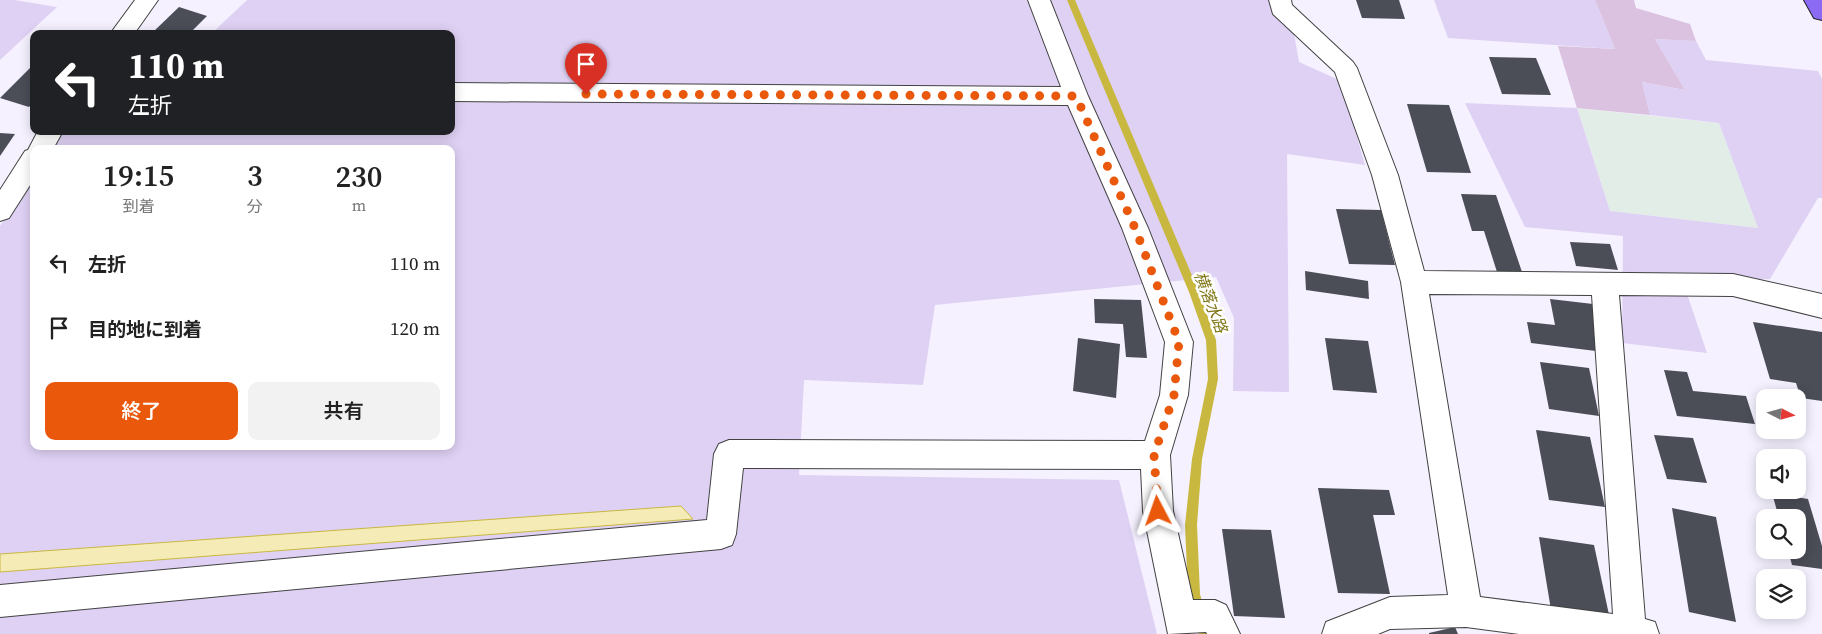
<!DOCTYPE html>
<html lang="ja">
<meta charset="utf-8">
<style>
:root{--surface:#fff;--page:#f2f2f2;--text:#222;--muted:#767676;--accent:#ea580c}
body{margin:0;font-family:"Source Serif 4","Noto Sans JP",serif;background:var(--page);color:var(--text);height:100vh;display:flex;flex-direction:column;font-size:19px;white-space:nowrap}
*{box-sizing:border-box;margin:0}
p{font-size:16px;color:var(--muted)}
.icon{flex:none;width:28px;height:28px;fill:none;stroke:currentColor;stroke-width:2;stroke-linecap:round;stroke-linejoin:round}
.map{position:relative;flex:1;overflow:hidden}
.drawer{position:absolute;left:30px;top:145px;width:425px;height:305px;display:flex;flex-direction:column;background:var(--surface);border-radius:10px;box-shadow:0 2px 12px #0003}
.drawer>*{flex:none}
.guide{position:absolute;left:30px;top:30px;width:425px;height:105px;border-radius:10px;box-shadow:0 2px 12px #0003;background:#202124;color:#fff;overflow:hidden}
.needle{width:32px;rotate:96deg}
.tools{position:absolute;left:1756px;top:389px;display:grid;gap:10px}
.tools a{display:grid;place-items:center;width:50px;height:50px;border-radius:10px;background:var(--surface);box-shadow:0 2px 12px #0003;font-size:25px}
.pin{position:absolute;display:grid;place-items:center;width:42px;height:42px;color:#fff;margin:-51px -21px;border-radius:50% 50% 50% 0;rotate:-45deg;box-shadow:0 0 5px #0007}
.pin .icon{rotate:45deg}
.me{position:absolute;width:55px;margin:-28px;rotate:356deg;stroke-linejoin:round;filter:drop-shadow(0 0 4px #0008)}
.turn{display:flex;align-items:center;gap:18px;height:105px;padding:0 15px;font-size:22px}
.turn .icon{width:65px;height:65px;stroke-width:2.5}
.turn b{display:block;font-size:35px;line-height:42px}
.eta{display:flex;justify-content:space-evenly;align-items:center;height:85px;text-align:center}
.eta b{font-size:30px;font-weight:600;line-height:35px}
.cta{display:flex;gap:10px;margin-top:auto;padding:10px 15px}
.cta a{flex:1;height:58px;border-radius:10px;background:var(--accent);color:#fff;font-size:20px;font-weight:600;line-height:58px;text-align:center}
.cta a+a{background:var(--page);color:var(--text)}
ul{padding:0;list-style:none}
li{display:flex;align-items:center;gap:15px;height:65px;padding:0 15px}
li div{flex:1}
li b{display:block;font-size:19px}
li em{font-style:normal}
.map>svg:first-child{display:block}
</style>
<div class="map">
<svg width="1822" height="634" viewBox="0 0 1822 634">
<rect width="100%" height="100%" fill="#f5f1ff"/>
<path fill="#e3ede7" d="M1577 108 1719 123 1758 228 1610 211Z"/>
<g fill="#dfd1f4">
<path d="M0 0H14L57 7 0 60Z"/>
<path d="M247 0H1288L1299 62 1341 81 1365 165 1287 154 1289 392 1233 391 1234 318 1216 277 935 305 923 385 804 380 799 475 1119 480 1157 634H0V226L34 174V446H451V149H50L61 131H451V34H211Z"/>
<path d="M1434 0H1595L1615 49 1448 38Z"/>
<path d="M1655 39 1696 41 1706 60 1818 71 1822 79V198H1818L1770 279 1683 282 1707 353 1622 343 1623 236 1525 227 1465 103 1577 108 1610 211 1758 228 1719 123 1650 115 1642 82 1685 90Z"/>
</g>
<path fill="#dac2e0" d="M1595 0H1634L1636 8 1690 24 1696 41 1655 39 1685 90 1642 82 1650 115 1577 108 1558 46 1615 49Z"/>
<path fill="#f4ebb7" stroke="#c9b840" d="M681 506 693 519 0 572V554Z"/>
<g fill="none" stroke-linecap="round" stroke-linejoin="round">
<path fill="#c9b840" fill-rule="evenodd" d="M1067 0H1075L1199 292 1216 340 1218 379 1202 459 1197 525 1200 594 1211 634H1199L1188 594 1185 525 1192 459 1208 379 1206 340 1189 292Z"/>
</g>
<g fill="#4b4d57">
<path d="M1356 0H1399L1405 19 1362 18Z"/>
<path d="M179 7 207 16 189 34 152 33Z"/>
<path d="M1489 57 1536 58 1551 95 1502 94Z"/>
<path d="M34 64V102L29 107 0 98Z"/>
<path d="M1407 104 1449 105 1471 173 1427 172Z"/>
<path d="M0 133 15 134 0 156Z"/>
<path d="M1461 194 1496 195 1522 272H1497L1484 231H1472Z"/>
<path d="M1336 209 1381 210 1395 265 1349 264Z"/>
<path d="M1570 242 1610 244 1618 270 1576 266Z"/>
<path d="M1305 271 1368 281 1369 299 1306 290Z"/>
<path d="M1094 299 1141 300 1147 358 1126 357 1123 324 1095 323Z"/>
<path d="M1550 299 1593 304 1604 352 1531 343 1527 322 1555 325Z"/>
<path d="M1753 322 1822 332V401L1801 398 1796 383 1770 379Z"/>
<path d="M1078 338 1120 344 1116 398 1073 391Z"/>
<path d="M1325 338 1368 341 1377 393 1333 390Z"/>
<path d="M1540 362 1589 368 1599 416 1549 409Z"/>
<path d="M1664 370 1687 372 1693 391 1746 396 1755 424 1677 416Z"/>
<path d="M1536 430 1590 437 1605 507 1549 500Z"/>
<path d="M1654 435 1693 438 1707 483 1667 479Z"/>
<path d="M1318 488 1389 490 1395 515H1373L1390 594 1338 593Z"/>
<path d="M1772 493 1808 499 1822 546V569L1792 565 1788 550H1798V518H1779Z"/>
<path d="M1672 508 1716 517 1736 622 1689 612Z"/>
<path d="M1222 529 1271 530 1285 618 1234 616Z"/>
<path d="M1539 537 1594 545 1611 624 1552 616Z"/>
<path d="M1455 627 1458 634H1429V633Z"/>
</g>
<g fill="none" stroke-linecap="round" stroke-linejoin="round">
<defs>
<g id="minor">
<path d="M135 0H158L134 34H110Z"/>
<path d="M1028 0H1050L1088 96 1148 228 1193 342 1188 395 1170 455 1173 511 1193 600H1215L1226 605 1240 634H1207L1206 632 1168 634 1143 511 1141 469 743 468 736 534 732 545 721 549 0 617V585L707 520 714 454 719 444 729 440 1145 441 1160 395 1165 342 1122 228 1068 105 451 101V83L1061 87Z"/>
<path d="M1269 0H1291L1292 5 1353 62 1357 68 1398 175 1424 271 1733 274 1822 294V318L1733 296 1619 295 1645 619 1655 622 1659 634H1519L1466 627 1390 629 1378 634H1322L1326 622 1390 597 1448 595 1401 282 1372 175 1335 72 1273 14ZM1429 294 1592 295 1613 614 1480 597Z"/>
<path d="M38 131H63L53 149H34V179L9 218 0 221V190L25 151 28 150Z"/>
</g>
<path id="primary" d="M1804 0H1822V20L1814 18Z"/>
</defs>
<use href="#minor" stroke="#424242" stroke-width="2"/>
<use href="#primary" stroke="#202020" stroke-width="2"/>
<use href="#minor" fill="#fff" fill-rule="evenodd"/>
<use href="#primary" fill="#8b6bf4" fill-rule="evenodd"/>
</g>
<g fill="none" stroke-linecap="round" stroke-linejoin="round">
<path stroke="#ea580c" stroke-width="9" stroke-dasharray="0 16.2" d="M586 94 1076 96 1135 228 1179 342 1174 395 1154 455 1158 511"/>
</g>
<g text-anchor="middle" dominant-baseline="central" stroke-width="5" stroke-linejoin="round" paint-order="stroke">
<g font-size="16" font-style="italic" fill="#817819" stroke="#fff">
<text transform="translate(1211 302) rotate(69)">横落水路</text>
</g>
</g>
</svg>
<div class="tools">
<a><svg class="needle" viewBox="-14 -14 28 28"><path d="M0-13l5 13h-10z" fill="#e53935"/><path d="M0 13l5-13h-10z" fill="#767676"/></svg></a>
<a><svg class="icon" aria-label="sound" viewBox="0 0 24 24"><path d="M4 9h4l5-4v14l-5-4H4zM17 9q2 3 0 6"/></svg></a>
<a><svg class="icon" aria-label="search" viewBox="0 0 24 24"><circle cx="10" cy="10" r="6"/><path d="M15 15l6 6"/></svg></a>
<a><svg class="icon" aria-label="layers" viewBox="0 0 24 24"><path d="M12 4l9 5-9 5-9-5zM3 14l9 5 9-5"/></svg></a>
</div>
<div class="pin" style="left:586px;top:94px;background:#d93025"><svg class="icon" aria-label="arrive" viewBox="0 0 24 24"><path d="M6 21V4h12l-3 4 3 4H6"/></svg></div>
<svg class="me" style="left:1158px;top:511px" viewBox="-20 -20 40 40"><path d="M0-17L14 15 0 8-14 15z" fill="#ea580c" stroke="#fff" stroke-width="4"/></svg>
<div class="guide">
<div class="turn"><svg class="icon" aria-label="left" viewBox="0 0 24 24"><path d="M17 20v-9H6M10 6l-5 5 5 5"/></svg><div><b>110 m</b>左折</div></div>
</div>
<section class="drawer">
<div class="eta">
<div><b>19:15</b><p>到着</p></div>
<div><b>3</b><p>分</p></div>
<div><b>230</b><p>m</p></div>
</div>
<ul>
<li><svg class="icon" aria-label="left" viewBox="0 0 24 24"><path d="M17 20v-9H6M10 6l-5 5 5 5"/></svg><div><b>左折</b></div><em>110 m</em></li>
<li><svg class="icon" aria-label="arrive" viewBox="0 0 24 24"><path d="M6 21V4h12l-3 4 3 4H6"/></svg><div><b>目的地に到着</b></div><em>120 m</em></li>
</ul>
<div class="cta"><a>終了</a><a>共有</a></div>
</section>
</div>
